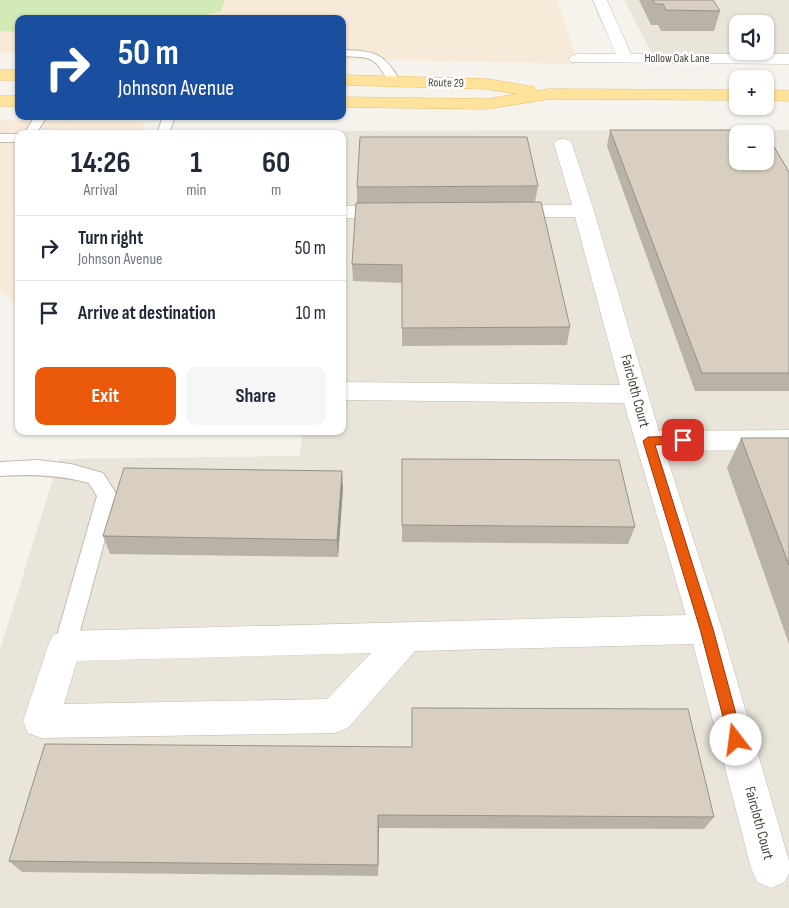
<!DOCTYPE html>
<meta charset="utf-8">
<style>
:root{--surface:#fff;--page:#f6f6f7;--text:#1f2937;--muted:#747a83;--line:#e0e1e3;--accent:#ea580c}
body{margin:0;font-family:"Sofia Sans Condensed",sans-serif;background:var(--page);color:var(--text);height:100vh;display:flex;flex-direction:column;font-size:19px;white-space:nowrap}
*{box-sizing:border-box;margin:0}
p{font-size:16px;color:var(--muted)}
.icon{flex:none;width:28px;height:28px;fill:none;stroke:currentColor;stroke-width:2;stroke-linecap:round;stroke-linejoin:round}
.map{position:relative;flex:1;overflow:hidden}
.sheet{position:absolute;left:15px;top:130px;width:331px;height:305px;display:flex;flex-direction:column;background:var(--surface);border-radius:10px;box-shadow:0 1px 4px #0004}
.sheet>*{flex:none}
.top-card{position:absolute;left:15px;top:15px;width:331px;height:105px;border-radius:10px;box-shadow:0 1px 4px #0004;background:#1a4fa0;color:#fff;overflow:hidden}
.buttons{position:absolute;left:729px;top:15px;display:grid;gap:10px}
.buttons a{display:grid;place-items:center;width:45px;height:45px;border-radius:10px;background:var(--surface);box-shadow:0 1px 4px #0004;font-size:25px}
.pin{position:absolute;display:grid;place-items:center;width:42px;height:42px;color:#fff;margin:-21px;border-radius:10px;box-shadow:0 2px 8px #0006}
.me{position:absolute;width:55px;margin:-28px;rotate:345deg;stroke-linejoin:round;filter:drop-shadow(0 0 4px #0008)}
.turn{display:flex;align-items:center;gap:18px;height:105px;padding:0 20px;font-size:22px}
.turn .icon{width:65px;height:65px;stroke-width:2.5}
.turn b{display:block;font-size:35px;line-height:42px}
.eta{display:flex;justify-content:space-evenly;align-items:center;height:85px;text-align:center}
.eta b{font-size:30px;font-weight:700;line-height:35px}
.primary-button{display:flex;gap:10px;margin-top:auto;padding:10px 20px}
.primary-button a{flex:1;height:58px;border-radius:10px;background:var(--accent);color:#fff;font-size:20px;font-weight:700;line-height:58px;text-align:center}
.primary-button a+a{background:var(--page);color:var(--text)}
ul{padding:0;list-style:none}
li{display:flex;align-items:center;gap:15px;height:65px;padding:0 20px;border-top:1px solid var(--line)}
li div{flex:1}
li b{display:block;font-size:19px}
li em{font-style:normal}
.map>svg:first-child{display:block}
</style>
<div class="map">
<svg width="789" height="908" viewBox="0 0 789 908">
<rect width="100%" height="100%" fill="#f6f3ec"/>
<g fill="#eae5da" fill-rule="evenodd">
<path d="M624 0H789V58L654 57ZM738 24H765V51H738Z"/>
<path d="M789 130V908H0V650L59 459 300 456 302 431H342V134H320V131ZM738 134H765V161H738Z"/>
</g>
<g fill="#f7ead8">
<path d="M27 0H557L578 64 343 59 342 19H19V52H0V10Z"/>
<path d="M0 120 146 122 141 134H19V308L0 289Z"/>
</g>
<path fill="#d2eab5" d="M0 0H225L221 11 192 19H19V32L0 31Z"/>
<g fill="none" stroke-linecap="round" stroke-linejoin="round">
<defs>
<g id="lane">
<path d="M342 50C374 51 384 52 400 81L398 83H390C373 57 375 57 342 56Z"/>
<path d="M35 116H47L36 134H24Z"/>
<path d="M163 116H175L169 134H157Z"/>
<rect x="0" y="134" width="19" height="8"/>
<path d="M38 460 71 464 103 473 117 495 76 646 73 653 65 656 57 653 54 646 97 496 89 483C60 475 31 474 0 476V462Z"/>
</g>
<g id="street">
<path d="M593 0H607L631 54H789V64L571 62 569 59 571 56 577 54H616Z"/>
<path d="M563 139 569 140 572 144 594 211 659 431 789 430V450L665 451 722 629 789 861V873L785 882 771 888 757 882 751 868 693 644 415 651 348 728 335 733 41 738 28 733 23 721 48 646 53 635 65 631 686 615 624 403 342 400V382L620 385 575 217H505L498 215 495 211 498 207 505 205H572L554 144 557 140ZM371 653 327 699 64 704 77 661Z"/>
<path d="M342 206H392L399 208 402 212 399 216 392 218H344Z"/>
</g>
<g id="primary">
<rect x="0" y="70" width="19" height="10"/>
<path d="M342 75 487 79 528 86 534 87 536 91 549 89 738 90V100L549 99 487 109 342 107V97L487 99 517 94 487 89 342 85Z"/>
<path d="M765 90 789 91V101L765 100Z"/>
<rect x="0" y="96" width="19" height="10"/>
</g>
</defs>
<use href="#lane" stroke="#c2bbae" stroke-width="2"/>
<use href="#street" stroke="#c2bbae" stroke-width="1"/>
<use href="#primary" stroke="#e6c16a" stroke-width="1"/>
<use href="#lane" fill="#fff" fill-rule="evenodd"/>
<use href="#street" fill="#fff" fill-rule="evenodd"/>
<use href="#primary" fill="#ffe39c" fill-rule="evenodd"/>
</g>
<g fill="#bab2a6">
<path d="M639 0H713L720 11 714 31H661L658 25H651Z"/>
<path d="M610 130 789 172V391H695L607 146Z"/>
<path d="M538 186 535 202 570 327 567 345 402 346V283L353 281 352 264 357 203V187Z"/>
<path d="M741 438H789V644L727 468Z"/>
<path d="M402 459 635 527 628 544 402 542Z"/>
<path d="M343 488 338 557 110 554 103 536Z"/>
<path d="M412 708 714 817 704 829 379 828 378 876 22 872 9 861 412 747Z"/>
</g>
<g fill="#979187">
<path d="M342 471 343 488 338 557 337 540Z"/>
<path d="M378 815 379 828 378 876Z"/>
</g>
<g fill="#d8cfc1" stroke="#979187" fill-rule="evenodd">
<path d="M653 0H713L720 11 666 10 663 4H655Z"/>
<path d="M610 130H764L789 172V373H702ZM738 134H765V161H738Z"/>
<path d="M360 137H527L538 186 357 187Z"/>
<path d="M541 202 570 327 402 328V265L352 264 356 203Z"/>
<path d="M741 438H789V565Z"/>
<path d="M402 459 619 460 635 527 402 525Z"/>
<path d="M124 468 342 471 337 540 103 536Z"/>
<path d="M412 708 688 709 714 817 378 815V865L9 861 45 744 412 747Z"/>
</g>
<path fill="#ea580c" stroke="#983908" d="M683 436 687 437 689 440 687 443 655 445 713 629 743 740 741 745 736 747 731 745 729 740 700 629 643 441 648 437Z"/>
<g text-anchor="middle" dominant-baseline="central" stroke-width="5" stroke-linejoin="round" paint-order="stroke">
<g font-size="12" fill="#4b4439" stroke="#fff">
<text x="677" y="58">Hollow Oak Lane</text>
<text transform="translate(446 83) rotate(1)">Route 29</text>
</g>
<g font-size="15" fill="#4b4439" stroke="#fff">
<text transform="translate(635 391) rotate(75)">Faircloth Court</text>
<text transform="translate(759 823) rotate(75)">Faircloth Court</text>
</g>
</g>
</svg>
<div class="buttons">
<a><svg class="icon" aria-label="sound" viewBox="0 0 24 24"><path d="M4 9h4l5-4v14l-5-4H4zM17 9q2 3 0 6"/></svg></a>
<a>+</a>
<a>−</a>
</div>
<div class="pin" style="left:683px;top:440px;background:#d93025"><svg class="icon" aria-label="arrive" viewBox="0 0 24 24"><path d="M6 21V4h12l-3 4 3 4H6"/></svg></div>
<svg class="me" style="left:736px;top:740px" viewBox="-20 -20 40 40"><circle r="19" fill="#fff"/><path d="M0-13L10 11 0 6-10 11z" fill="#ea580c"/></svg>
<div class="top-card">
<div class="turn"><svg class="icon" aria-label="right" viewBox="0 0 24 24"><path d="M7 20v-9h11M14 6l5 5-5 5"/></svg><div><b>50 m</b>Johnson Avenue</div></div>
</div>
<section class="sheet">
<div class="eta">
<div><b>14:26</b><p>Arrival</p></div>
<div><b>1</b><p>min</p></div>
<div><b>60</b><p>m</p></div>
</div>
<ul>
<li><svg class="icon" aria-label="right" viewBox="0 0 24 24"><path d="M7 20v-9h11M14 6l5 5-5 5"/></svg><div><b>Turn right</b><p>Johnson Avenue</p></div><em>50 m</em></li>
<li><svg class="icon" aria-label="arrive" viewBox="0 0 24 24"><path d="M6 21V4h12l-3 4 3 4H6"/></svg><div><b>Arrive at destination</b></div><em>10 m</em></li>
</ul>
<div class="primary-button"><a>Exit</a><a>Share</a></div>
</section>
</div>
